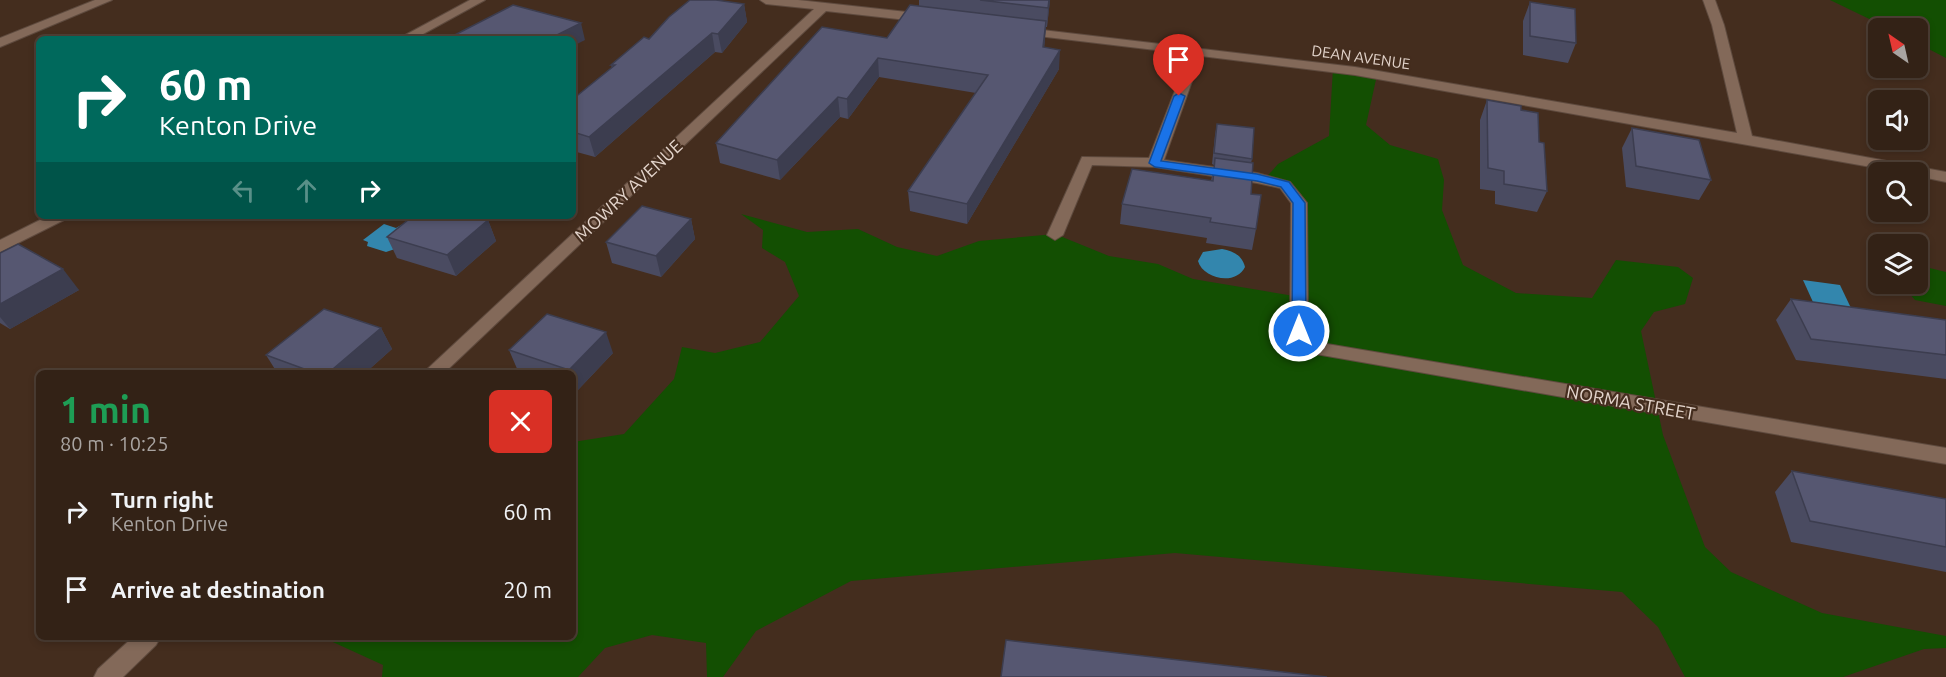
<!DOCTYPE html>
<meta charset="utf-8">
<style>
:root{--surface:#332216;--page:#3b2a1f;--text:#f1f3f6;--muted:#a9a4a1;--line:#4e3f35}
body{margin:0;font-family:Ubuntu,sans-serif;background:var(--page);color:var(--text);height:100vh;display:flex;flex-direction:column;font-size:22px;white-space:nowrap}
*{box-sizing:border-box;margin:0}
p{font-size:20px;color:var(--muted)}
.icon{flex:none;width:33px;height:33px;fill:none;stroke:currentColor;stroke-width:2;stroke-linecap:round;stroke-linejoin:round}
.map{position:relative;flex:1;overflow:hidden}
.side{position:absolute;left:36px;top:370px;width:540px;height:270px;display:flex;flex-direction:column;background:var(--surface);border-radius:9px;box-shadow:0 3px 9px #0003,0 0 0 2px var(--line)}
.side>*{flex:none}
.guide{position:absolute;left:36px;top:36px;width:540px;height:183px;border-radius:9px;box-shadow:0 3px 9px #0003,0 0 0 2px var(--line);background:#00695c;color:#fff;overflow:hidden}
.needle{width:39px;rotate:326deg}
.tools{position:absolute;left:1868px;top:18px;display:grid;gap:12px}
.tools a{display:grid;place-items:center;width:60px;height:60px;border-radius:9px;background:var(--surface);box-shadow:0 3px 9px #0003,0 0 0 2px var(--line);font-size:30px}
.pin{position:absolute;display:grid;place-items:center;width:51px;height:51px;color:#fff;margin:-62px -26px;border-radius:50% 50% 50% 0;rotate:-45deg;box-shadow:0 0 6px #0007}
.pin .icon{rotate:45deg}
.me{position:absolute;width:66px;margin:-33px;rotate:0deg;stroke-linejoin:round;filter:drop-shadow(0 0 4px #0008)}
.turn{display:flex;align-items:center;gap:21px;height:126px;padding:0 24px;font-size:27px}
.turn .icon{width:78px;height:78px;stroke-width:2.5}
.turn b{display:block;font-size:42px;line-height:51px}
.lanes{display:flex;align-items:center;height:57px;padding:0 24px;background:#0003;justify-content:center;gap:30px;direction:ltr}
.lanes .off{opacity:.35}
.round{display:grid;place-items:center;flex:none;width:63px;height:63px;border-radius:9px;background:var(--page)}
.headline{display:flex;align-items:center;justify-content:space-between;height:102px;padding:0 24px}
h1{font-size:36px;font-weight:700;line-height:45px;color:#1e9e55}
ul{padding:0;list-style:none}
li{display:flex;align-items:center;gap:18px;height:78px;padding:0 24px}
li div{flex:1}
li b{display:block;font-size:22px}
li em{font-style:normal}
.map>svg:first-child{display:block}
</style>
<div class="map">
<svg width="1946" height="677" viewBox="0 0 1946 677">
<rect width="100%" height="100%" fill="#442d1e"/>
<g fill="#134f02">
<path d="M1830 0H1946V58L1917 43V28H1888Z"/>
<path d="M1333 68 1377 75 1366 125 1390 145 1438 159 1444 180 1442 210 1463 265 1516 293 1592 298 1616 260 1678 267 1693 278 1685 304 1654 312 1641 331 1663 435 1705 547 1731 572 1822 613 1946 636V648L1924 649 1843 677H1685L1658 627 1622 592 1175 553 851 581 756 631 723 677H707L706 643 652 635 605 648 578 677H382L383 665 324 638H573V442L624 434 674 379 682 347 715 353 760 342 799 296 785 262 762 248 763 230 741 214 807 232 858 229 897 247 937 256 979 241 1055 234 1109 256 1158 264 1193 279 1300 297 1303 280 1302 195 1294 189 1264 180 1278 164 1329 136Z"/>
<path d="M1917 265 1946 272V306L1915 300 1901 284H1917Z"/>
</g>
<g fill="#3386ad">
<path d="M410 220 395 249 386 252 367 246 368 242 363 240 384 224 396 228Z"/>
<path d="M1222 249C1233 251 1242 255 1245 267 1236 286 1203 279 1198 261L1203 252Z"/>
<path d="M1803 280 1840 285 1860 327 1822 322Z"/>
</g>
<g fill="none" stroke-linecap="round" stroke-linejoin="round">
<defs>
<g id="minor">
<path d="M95 0H112L0 47V38Z"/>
<path d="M470 0H485L414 39H398Z"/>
<path d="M760 0H798L925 14 931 18 925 22 826 11 443 374H422L814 9 766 4Z"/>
<path d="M1703 0H1715L1724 25 1752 136 1946 172V182L1917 176V172H1899L1355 75 1201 56 1164 160 1257 173 1290 182 1307 203 1308 329 1321 343 1946 448V464L1310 353 1290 331 1291 203 1280 188 1257 183 1155 167 1092 165 1063 235 1055 240 1047 235 1082 157 1149 158 1189 54 1021 34 1015 30 1017 27 1355 67 1737 133 1712 25Z"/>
<path d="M48 216H68L66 219 0 252V240Z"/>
<path d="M132 638H160L156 645 123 677H94L98 669Z"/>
</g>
</defs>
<use href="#minor" stroke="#5e4a3e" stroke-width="2"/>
<use href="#minor" fill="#836959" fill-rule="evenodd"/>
</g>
<g fill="#4a4b61">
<path d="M919 0H1050L1047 27H1046L1044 48 1059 69 967 224 910 211 908 191 976 93 879 77 848 119 840 117 780 180 720 163 716 143 887 38 919 6Z"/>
<path d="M1530 2 1576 43 1568 63 1523 55V21Z"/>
<path d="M744 4 747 22 722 53 715 52 595 157 573 151V99L612 68 611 65 649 39Z"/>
<path d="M1487 100 1521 110 1539 142 1547 191 1537 212 1495 204V191L1480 189V120Z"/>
<path d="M1217 124 1252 159 1251 163V194L1256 229 1252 250 1206 243 1207 238 1120 224 1122 204 1211 181 1214 165 1212 164 1215 135Z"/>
<path d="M1632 128 1711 180 1699 200 1626 187 1622 148Z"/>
<path d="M691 219 695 239 661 277 612 263 606 242Z"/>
<path d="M488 220 496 241 456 276 397 258 387 237Z"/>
<path d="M0 253 79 290 10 329 0 323Z"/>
<path d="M1791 299 1946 320V379L1796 360 1776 320Z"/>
<path d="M381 328 392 349 364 374H278L266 355Z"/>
<path d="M509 350 613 353 577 391 573 389V374H526L518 371Z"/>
<path d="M1792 471 1946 499V572L1791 542 1775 492Z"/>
</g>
<g fill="#3c3d4f">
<path d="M1049 0H1050L1047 27 1048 8Z"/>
<path d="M744 4 747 22 722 53 718 34Z"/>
<path d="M1046 21 1045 40 1042 66 1043 47Z"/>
<path d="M581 23 585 40 573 46V39H549Z"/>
<path d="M712 33 715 52 595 157 589 137Z"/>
<path d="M1060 50 1059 69 967 224V204Z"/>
<path d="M878 58 879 77 848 119 847 99Z"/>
<path d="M838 97 840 117 780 180 777 160Z"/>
<path d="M691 219 695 239 661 277 656 256Z"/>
<path d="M488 220 496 241 456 276 447 255Z"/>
<path d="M63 269 79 290 10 329 0 317V304Z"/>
<path d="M381 328 392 349 364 374H327Z"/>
<path d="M606 332 613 353 577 391 573 379V374H571L569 370Z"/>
</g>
<g fill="#565771" stroke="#3c3d4f" stroke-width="1.5">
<path d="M690 0H716L744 4 718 34 712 33 589 137 573 132V99L615 65H611L644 37 649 39 669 17Z"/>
<path d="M980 0H1049L1048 8Z"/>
<path d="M1530 2 1575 9 1576 43 1530 36Z"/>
<path d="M513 5 581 23 549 39H447Z"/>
<path d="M910 5 1046 21 1043 47 1060 50 967 204 908 191 988 75 878 58 847 99 838 97 777 160 716 143 822 27 887 38Z"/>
<path d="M1487 100 1521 106V110L1538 113 1539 142 1544 143 1547 191 1504 184V171L1488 168Z"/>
<path d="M1217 124 1254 128 1252 159 1214 153Z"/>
<path d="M1632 128 1699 140 1711 180 1636 166Z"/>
<path d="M1215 158 1253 163 1251 194 1261 195 1256 229 1210 222 1211 218 1122 204 1132 169 1213 181Z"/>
<path d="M642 206 691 219 656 256 606 242Z"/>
<path d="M413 216H473L488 220 447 255 387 237Z"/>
<path d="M18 244 63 269 0 304V253Z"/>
<path d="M1791 299 1946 320V355L1811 339Z"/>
<path d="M324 309 381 328 327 374H318L266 355Z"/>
<path d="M547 314 606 332 569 370 509 350Z"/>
<path d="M1792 471 1946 499V547L1810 521Z"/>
<path d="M1006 640 1327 677H1001Z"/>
</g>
<path fill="#1a73e8" stroke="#114b97" stroke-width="1.5" d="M1179 93 1185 96 1161 161 1257 174 1289 182 1305 203 1306 331 1304 334 1299 335 1292 331 1293 203 1281 187 1257 181 1155 167 1149 163 1174 96Z"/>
<g text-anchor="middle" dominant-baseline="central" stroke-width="4.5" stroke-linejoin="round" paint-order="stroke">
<g font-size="15" fill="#e3d4cb" stroke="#442d1e">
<text transform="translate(1361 57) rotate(8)">DEAN AVENUE</text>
</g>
<g font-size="18" fill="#e3d4cb" stroke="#442d1e">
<text transform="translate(628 190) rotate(-43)">MOWRY AVENUE</text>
<text transform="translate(1631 402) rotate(10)">NORMA STREET</text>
</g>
</g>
</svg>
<div class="tools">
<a><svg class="needle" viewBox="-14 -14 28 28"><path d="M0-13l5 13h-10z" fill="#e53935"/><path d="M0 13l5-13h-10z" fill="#a9a4a1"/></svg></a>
<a><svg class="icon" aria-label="sound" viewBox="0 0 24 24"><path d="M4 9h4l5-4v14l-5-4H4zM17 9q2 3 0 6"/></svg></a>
<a><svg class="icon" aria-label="search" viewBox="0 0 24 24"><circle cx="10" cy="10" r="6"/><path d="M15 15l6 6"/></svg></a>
<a><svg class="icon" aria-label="layers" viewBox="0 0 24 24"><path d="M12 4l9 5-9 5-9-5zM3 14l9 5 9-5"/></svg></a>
</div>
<div class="pin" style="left:1179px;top:96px;background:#d93025"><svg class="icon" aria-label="arrive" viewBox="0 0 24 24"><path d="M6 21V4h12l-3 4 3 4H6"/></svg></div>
<svg class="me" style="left:1299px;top:331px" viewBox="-20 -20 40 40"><circle r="17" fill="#1a73e8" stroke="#fff" stroke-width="3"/><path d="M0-11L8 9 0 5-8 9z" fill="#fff"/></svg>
<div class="guide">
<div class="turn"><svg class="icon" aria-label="right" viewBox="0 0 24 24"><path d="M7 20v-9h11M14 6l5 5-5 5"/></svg><div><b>60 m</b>Kenton Drive</div></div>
<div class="lanes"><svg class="icon off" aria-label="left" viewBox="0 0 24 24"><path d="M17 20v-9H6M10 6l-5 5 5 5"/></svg><svg class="icon off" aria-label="ahead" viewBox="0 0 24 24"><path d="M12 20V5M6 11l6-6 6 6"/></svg><svg class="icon" aria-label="right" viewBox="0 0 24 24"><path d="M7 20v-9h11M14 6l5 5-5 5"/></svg></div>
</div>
<section class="side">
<div class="headline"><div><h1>1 min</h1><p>80 m · 10:25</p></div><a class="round" style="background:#d93025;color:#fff"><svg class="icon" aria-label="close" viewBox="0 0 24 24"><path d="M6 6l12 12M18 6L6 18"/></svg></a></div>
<ul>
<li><svg class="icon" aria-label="right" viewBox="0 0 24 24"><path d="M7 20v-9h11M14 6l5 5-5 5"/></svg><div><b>Turn right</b><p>Kenton Drive</p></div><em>60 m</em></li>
<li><svg class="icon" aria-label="arrive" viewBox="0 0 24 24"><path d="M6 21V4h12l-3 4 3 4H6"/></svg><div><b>Arrive at destination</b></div><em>20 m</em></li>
</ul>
</section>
</div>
